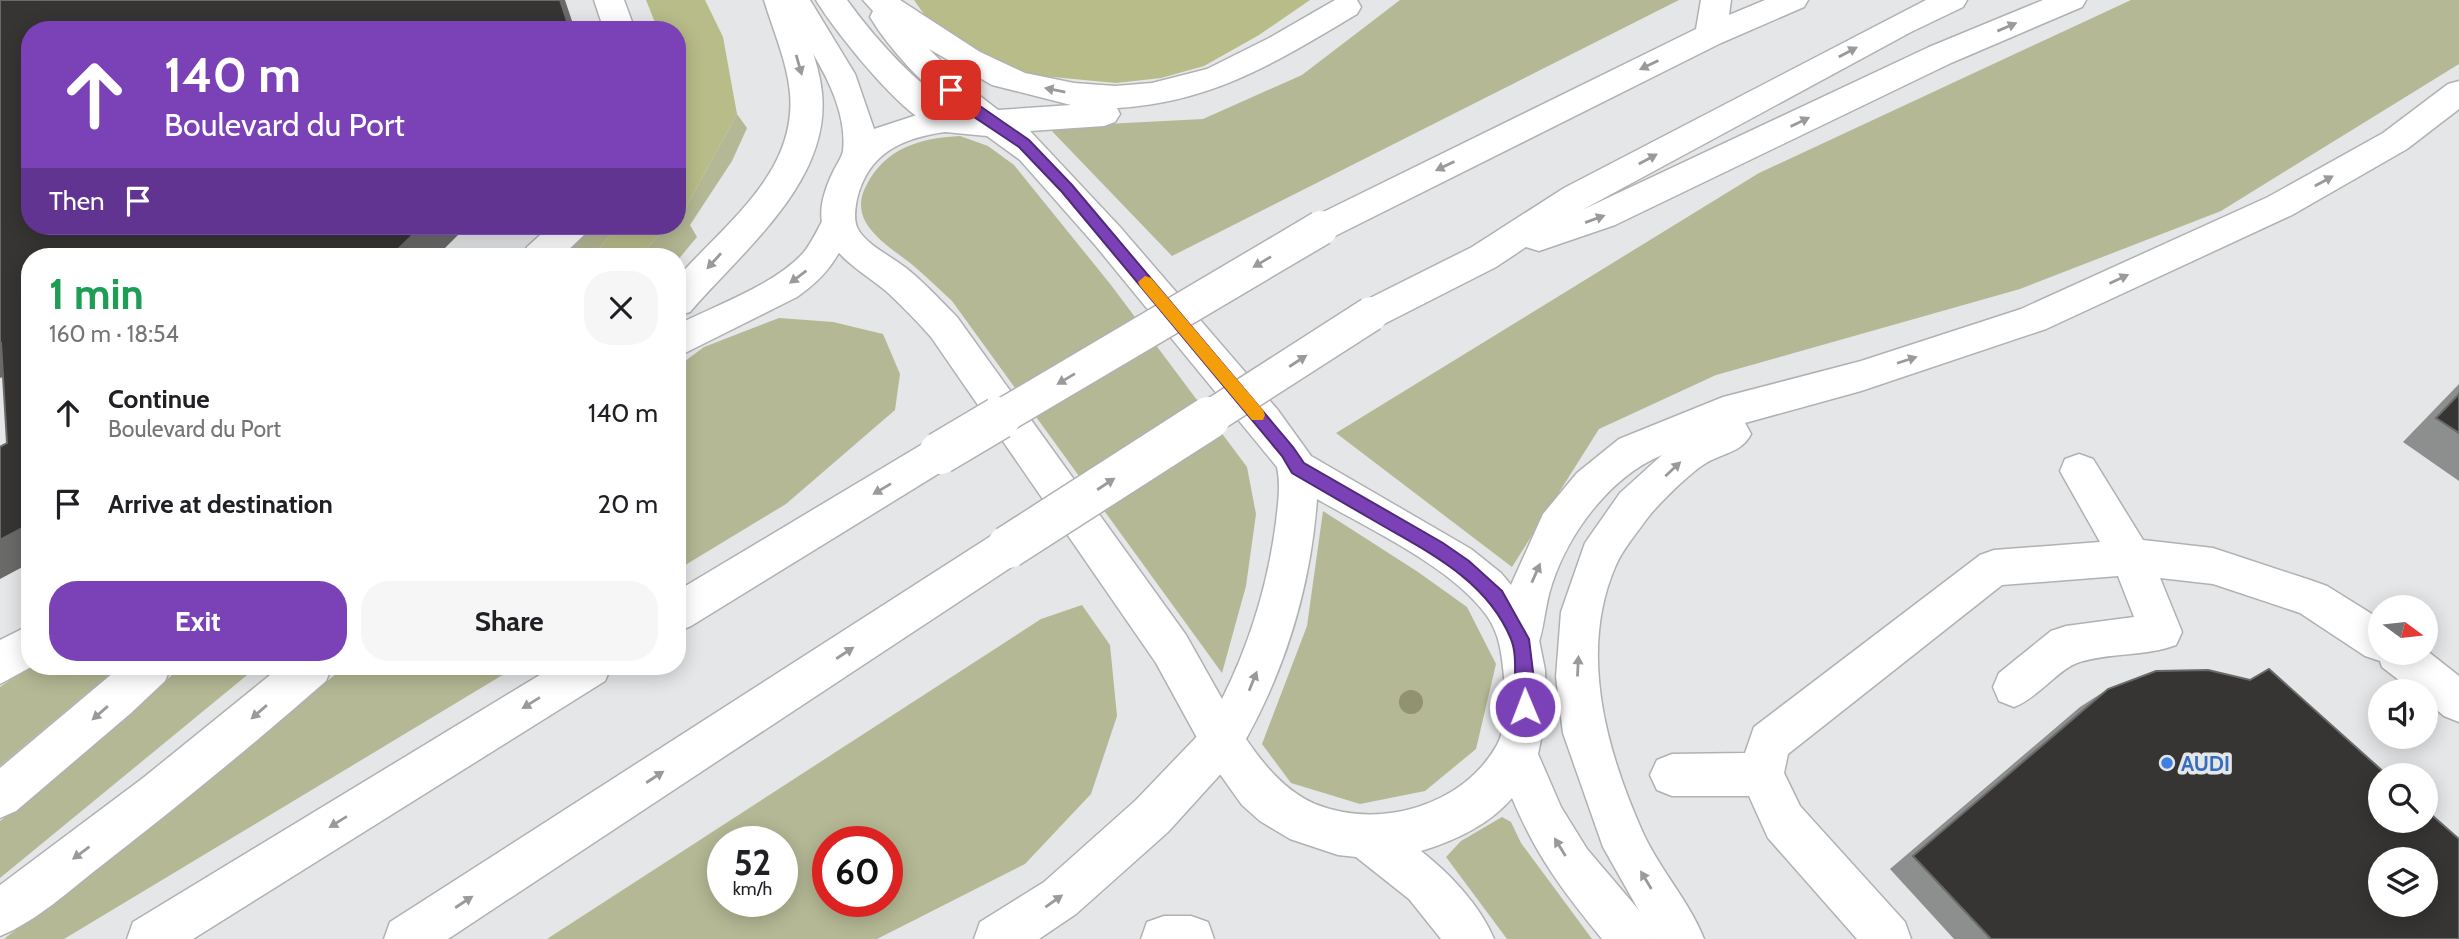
<!DOCTYPE html>
<meta charset="utf-8">
<style>
:root{--surface:#fff;--page:#f6f6f6;--text:#202124;--muted:#757577;--accent:#7b41b7}
body{margin:0;font-family:Cabin,sans-serif;background:var(--page);color:var(--text);height:100vh;display:flex;flex-direction:column;font-size:26px;white-space:nowrap}
*{box-sizing:border-box;margin:0}
p{font-size:23px;color:var(--muted)}
.icon{flex:none;width:38px;height:38px;fill:none;stroke:currentColor;stroke-width:2;stroke-linecap:round;stroke-linejoin:round}
.map{position:relative;flex:1;overflow:hidden}
.drawer{position:absolute;left:21px;top:248px;width:665px;height:427px;display:flex;flex-direction:column;background:var(--surface);border-radius:28px;box-shadow:0 4px 18px #0003}
.drawer>*{flex:none}
.guide{position:absolute;left:21px;top:21px;width:665px;height:214px;border-radius:28px;box-shadow:0 4px 18px #0003;background:#7b41b7;color:#fff;overflow:hidden}
.needle{width:46px;rotate:105deg}
.controls{position:absolute;left:2368px;top:595px;display:grid;gap:14px}
.controls a{display:grid;place-items:center;width:70px;height:70px;border-radius:50%;background:var(--surface);box-shadow:0 4px 18px #0003;font-size:35px}
.speed{position:absolute;left:707px;top:826px;display:flex;gap:14px;font-size:35px;font-weight:700;text-align:center}
.speed>*{display:grid;place-content:center;width:91px;height:91px;border-radius:50%;background:var(--surface);box-shadow:0 4px 18px #0003;line-height:1}
.speed small{font-size:18px;font-weight:400}
.speed .limit{border:10px solid #d22;background:#fff;color:#111}
.pin{position:absolute;display:grid;place-items:center;width:60px;height:60px;color:#fff;margin:-30px;border-radius:14px;box-shadow:0 4px 10px #0006}
.me{position:absolute;width:77px;margin:-38px;rotate:359deg;stroke-linejoin:round;filter:drop-shadow(0 0 5px #0008)}
.turn{display:flex;align-items:center;gap:24px;height:147px;padding:0 28px;font-size:32px}
.turn .icon{width:91px;height:91px;stroke-width:2.5}
.turn b{display:block;font-size:49px;line-height:60px}
.then{display:flex;align-items:center;height:66px;padding:0 28px;background:#0003;gap:14px;font-size:26px}
.round{display:grid;place-items:center;flex:none;width:74px;height:74px;border-radius:28px;background:var(--page)}
.summary{display:flex;align-items:center;justify-content:space-between;height:119px;padding:0 28px}
h1{font-size:42px;font-weight:800;line-height:52px;color:#1e9e55}
.cta{display:flex;gap:14px;margin-top:auto;padding:14px 28px}
.cta a{flex:1;height:80px;border-radius:28px;background:var(--accent);color:#fff;font-size:28px;font-weight:800;line-height:80px;text-align:center}
.cta a+a{background:var(--page);color:var(--text)}
ul{padding:0;list-style:none}
li{display:flex;align-items:center;gap:21px;height:91px;padding:0 28px}
li div{flex:1}
li b{display:block;font-size:26px}
li em{font-style:normal}
.map>svg:first-child{display:block}
</style>
<div class="map">
<svg width="2459" height="939" viewBox="0 0 2459 939">
<rect width="100%" height="100%" fill="#e4e6e8"/>
<g fill="#b5b894" fill-rule="evenodd">
<path d="M1400 0H1679L1172 256 1048 127 1203 119 1302 75Z"/>
<path d="M2131 0H2459V64L2221 211 2020 289 1716 375 1599 429 1512 567 1336 433 1759 173Z"/>
<path d="M737 114 747 128 732 161 690 225 697 237 677 261V257H638L669 226H677V218L684 211Z"/>
<path d="M960 136 988 146 1014 165 1111 285 1247 467 1256 514 1246 586 1222 673 952 301C940 290 929 279 916 268 899 253 877 242 865 221 859 209 860 197 866 186 885 148 920 138 960 136Z"/>
<path d="M587 226H618L592 257H561Z"/>
<path d="M779 318 833 322 883 334 900 374 895 410 786 504 677 570V367L704 347Z"/>
<path d="M1323 511 1418 572 1467 607 1496 664 1476 749 1425 791 1360 804 1291 783 1262 744 1307 626Z"/>
<path d="M1082 605 1110 645 1117 716 1091 794 1025 864 877 939H547L1041 619ZM723 842H782V901H723ZM828 842H887V901H828Z"/>
<path d="M30 666 118 667 0 766V687Z"/>
<path d="M181 667H257L0 878V821L59 775Z"/>
<path d="M344 667H516L64 939H4L226 767Z"/>
<path d="M1502 817 1511 822 1521 843 1592 939H1507L1446 857 1461 841Z"/>
</g>
<g fill="#b8bc88">
<path d="M646 0H705L723 37 737 114 684 211 677 218V30H658Z"/>
<path d="M914 0H1310L1259 35 1204 66 1161 78 1116 83 1042 76 1009 69 974 51 926 17Z"/>
<path d="M618 226H669L638 257H592Z"/>
</g>
<g fill="none" stroke-linecap="round" stroke-linejoin="round">
<defs>
<g id="minor">
<path d="M594 0H624L635 30H604Z"/>
<path d="M816 0H847C879 44 914 81 958 112L963 120 958 128C955 129 952 131 948 131 914 133 833 29 816 0Z"/>
<path d="M550 226H589L584 235 561 257H522L527 247Z"/>
<path d="M2079 454 2093 459 2143 540 2213 548 2313 581 2327 586 2380 619V653H2426V650L2459 676V722L2444 716 2426 701V691H2413L2382 667 2380 661 2365 656 2300 613 2213 584 2160 578 2182 632 2176 645C2144 657 2109 652 2077 663 2059 669 2039 697 2014 707L1999 701 1993 687 1999 673 2051 631 2066 626 2134 617 2118 576 2002 585 1788 754 1784 773 1800 806 1905 922 1911 939H1857L1768 838 1749 796H1672L1657 790 1650 775 1657 760 1672 754 1745 753 1754 727 1980 555 1994 550 2100 542 2060 471 2065 459Z"/>
<path d="M30 625 31 667 0 684V640Z"/>
</g>
<path id="major" d="M779 0H810L855 74 874 129 926 112 952 109C922 82 891 52 870 17L873 11 863 0H900L980 52 1025 73 1074 83 1115 86 1152 83 1207 69 1269 38 1335 0H1357L1361 7 1357 14C1276 62 1214 102 1117 108L1120 114 1115 122 1104 126 1030 131 1120 227 1277 409 1311 456 1471 549 1501 573 1516 591 1537 630 1545 670 1546 715 1538 754 1561 807 1587 849 1649 922 1655 939H1602C1562 890 1537 857 1512 798 1489 825 1454 841 1421 851 1449 873 1480 905 1494 939H1441L1409 899 1356 857 1338 855 1290 839 1260 821 1242 805 1207 756 1156 663 931 337C917 321 902 306 886 291 863 272 838 260 825 232 816 213 825 188 834 170 837 164 842 157 843 151 849 98 805 42 779 0ZM929 49 992 85 1071 105 998 110 962 82ZM945 132 987 136 1020 160 1095 245 1277 467C1281 485 1278 504 1276 522 1268 584 1250 643 1222 699L1186 635 957 317C940 300 924 282 906 268 891 256 870 247 859 231 853 222 855 209 857 199 868 153 902 138 945 132ZM1317 499C1369 529 1452 567 1487 616 1500 634 1502 656 1504 677 1505 697 1507 727 1497 745 1463 806 1379 830 1315 804 1285 791 1264 765 1246 739 1287 665 1311 583 1317 499Z"/>
<g id="highway">
<path d="M764 0H794C804 30 819 61 822 93 831 182 742 251 690 312L677 316V278C725 224 797 173 790 93 787 61 773 30 764 0Z"/>
<path d="M1701 0H1731L1729 15 1765 0H1808L1804 7 1721 43 1333 237 1321 241 1309 237 1304 228 1309 219 1696 29Z"/>
<path d="M1926 0H1967L1963 7 1911 32 1582 210 1929 47 2043 0H2086L2082 7 1951 63 1615 225 1539 251 1526 247 1496 267 1384 324 1371 328 1358 324 1353 314 1358 304 1472 247 1564 188Z"/>
<path d="M2459 81V109L2407 149 2292 215 2046 329 1861 391 1745 423 1751 434C1741 454 1720 453 1703 465 1689 474 1656 506 1646 520 1636 534 1623 549 1616 565 1578 651 1606 750 1643 833 1660 870 1689 901 1704 939H1655L1603 847 1563 733 1556 677 1561 612 1585 543 1620 493 1662 455C1611 476 1569 532 1552 584 1544 607 1545 630 1535 653L1520 658 1505 653 1499 639 1511 585 1543 514 1577 473 1619 439 1723 397 1861 361 2021 309 2268 197 2383 133 2448 84Z"/>
<path d="M838 210 850 214 855 223C837 257 830 274 797 297L677 357V325C716 305 775 285 804 252 813 241 819 226 826 214Z"/>
<path d="M940 437 954 442 959 453 954 464 691 626 677 632V591L926 442Z"/>
<path d="M1008 529 1022 534 1028 547 1022 560 448 939H384L390 922 994 534Z"/>
<path d="M120 667H171L165 681 131 713 16 811 0 818V768Z"/>
<path d="M280 667H332L326 681C253 745 178 806 101 866 70 890 37 921 0 936V885L143 778Z"/>
<path d="M553 667H611L605 681 193 939H127L133 922Z"/>
<path d="M1222 720 1237 726 1244 741 1237 756 1168 832 1076 914 1039 939H974L980 922 1044 882 1136 800 1207 726Z"/>
<path d="M1164 916H1191L1208 922 1214 939H1141L1147 922Z"/>
</g>
</defs>
<use href="#minor" stroke="#b0b1b3" stroke-width="3"/>
<use href="#major" stroke="#b0b1b3" stroke-width="3"/>
<use href="#highway" stroke="#b0b1b3" stroke-width="3"/>
<use href="#minor" fill="#fff" fill-rule="evenodd"/>
<use href="#major" fill="#fff" fill-rule="evenodd"/>
<use href="#highway" fill="#fff" fill-rule="evenodd"/>
<defs>
<g id="highway-bridge-far1">
<path d="M996 420 1321 228"/>
<path d="M1206 420 1371 314"/>
</g>
<g id="highway-bridge">
<path d="M940 453 999 418"/>
<path d="M1008 547 1209 418"/>
</g>
</defs>
<use href="#highway-bridge-far1" stroke="#b0b1b3" stroke-width="37" stroke-linecap="butt"/>
<use href="#highway-bridge" stroke="#b0b1b3" stroke-width="45" stroke-linecap="butt"/>
<use href="#highway-bridge-far1" stroke="#fff" stroke-width="34"/>
<use href="#highway-bridge" stroke="#fff" stroke-width="42"/>
</g>
<circle fill="#909272" cx="1411" cy="702" r="12"/>
<g fill="#8d8e8e">
<path d="M2459 384V481L2403 442Z"/>
<path d="M2108 689 2459 939H1954L1890 869 2080 707Z"/>
</g>
<g fill="#6a6a69">
<path d="M560 0H565L575 30H570Z"/>
<path d="M422 226H467L436 257H390Z"/>
<path d="M0 343 30 367 0 378Z"/>
<path d="M30 524V563L0 579V540Z"/>
</g>
<g fill="#363533" stroke="#6a6a69" stroke-width="2" fill-rule="evenodd">
<path d="M0 0H560L570 30H30V226H422L390 257H30V524L0 540V447L7 443 1 343H0Z"/>
<path d="M2459 394V433L2436 418Z"/>
<path d="M2269 669 2387 775H2380V821H2426V810L2459 839V939H1991L1913 856 2108 689 2156 671 2208 670 2250 680ZM2380 859H2426V905H2380Z"/>
</g>
<defs><path id="oneway-solid" d="M-6-.8H1V-3.2L6.5 0L1 3.2V.8H-6Z" transform="scale(1.75)"/></defs>
<g fill="#9a9a9a">
<use href="#oneway-solid" transform="translate(2007 27) rotate(-23)"/>
<use href="#oneway-solid" transform="translate(1848 52) rotate(-28)"/>
<use href="#oneway-solid" transform="translate(799 65) rotate(74)"/>
<use href="#oneway-solid" transform="translate(1649 65) rotate(154)"/>
<use href="#oneway-solid" transform="translate(1055 90) rotate(-169)"/>
<use href="#oneway-solid" transform="translate(1800 122) rotate(-26)"/>
<use href="#oneway-solid" transform="translate(1648 159) rotate(-28)"/>
<use href="#oneway-solid" transform="translate(1445 166) rotate(154)"/>
<use href="#oneway-solid" transform="translate(2324 181) rotate(-29)"/>
<use href="#oneway-solid" transform="translate(1595 219) rotate(-20)"/>
<use href="#oneway-solid" transform="translate(714 261) rotate(132)"/>
<use href="#oneway-solid" transform="translate(1262 262) rotate(149)"/>
<use href="#oneway-solid" transform="translate(798 277) rotate(143)"/>
<use href="#oneway-solid" transform="translate(2119 279) rotate(-25)"/>
<use href="#oneway-solid" transform="translate(1907 360) rotate(-18)"/>
<use href="#oneway-solid" transform="translate(1298 361) rotate(-33)"/>
<use href="#oneway-solid" transform="translate(1066 379) rotate(149)"/>
<use href="#oneway-solid" transform="translate(1673 469) rotate(-43)"/>
<use href="#oneway-solid" transform="translate(1106 484) rotate(-33)"/>
<use href="#oneway-solid" transform="translate(882 489) rotate(149)"/>
<use href="#oneway-solid" transform="translate(1536 573) rotate(-66)"/>
<use href="#oneway-solid" transform="translate(845 653) rotate(-33)"/>
<use href="#oneway-solid" transform="translate(1578 666) rotate(-87)"/>
<use href="#oneway-solid" transform="translate(1253 681) rotate(-68)"/>
<use href="#oneway-solid" transform="translate(531 703) rotate(148)"/>
<use href="#oneway-solid" transform="translate(259 712) rotate(139)"/>
<use href="#oneway-solid" transform="translate(100 713) rotate(139)"/>
<use href="#oneway-solid" transform="translate(655 777) rotate(-33)"/>
<use href="#oneway-solid" transform="translate(338 822) rotate(148)"/>
<use href="#oneway-solid" transform="translate(1560 847) rotate(-122)"/>
<use href="#oneway-solid" transform="translate(81 853) rotate(143)"/>
<use href="#oneway-solid" transform="translate(1646 880) rotate(-121)"/>
<use href="#oneway-solid" transform="translate(1054 901) rotate(-35)"/>
<use href="#oneway-solid" transform="translate(464 902) rotate(-33)"/>
</g>
<path fill="#7b41b7" stroke="#502a77" stroke-width="2" d="M951 86 1029 140 1072 185 1293 447 1304 463 1443 543 1469 561 1502 591 1529 639 1534 680 1531 713 1525 715 1519 713C1510 693 1520 661 1511 639 1488 583 1434 555 1385 527 1354 509 1323 491 1292 473L1282 456 1062 192 1019 147 974 117 946 94 944 90Z"/>
<path fill="#f59e0b" d="M1145 276 1151 278 1263 410 1265 415 1263 420H1252L1140 286 1138 282Z"/>
<circle fill="#3f7fe0" stroke="#e4e6e8" stroke-width="2.5" cx="2167" cy="763" r="7"/>
<g text-anchor="middle" dominant-baseline="central" stroke-width="7" stroke-linejoin="round" paint-order="stroke">
<g font-size="21" font-weight="bold" fill="#366cbe" stroke="#e4e6e8" text-anchor="start">
<text x="2181" y="763">AUDI</text>
</g>
</g>
</svg>
<div class="controls">
<a><svg class="needle" viewBox="-14 -14 28 28"><path d="M0-13l5 13h-10z" fill="#e53935"/><path d="M0 13l5-13h-10z" fill="#757577"/></svg></a>
<a><svg class="icon" aria-label="sound" viewBox="0 0 24 24"><path d="M4 9h4l5-4v14l-5-4H4zM17 9q2 3 0 6"/></svg></a>
<a><svg class="icon" aria-label="search" viewBox="0 0 24 24"><circle cx="10" cy="10" r="6"/><path d="M15 15l6 6"/></svg></a>
<a><svg class="icon" aria-label="layers" viewBox="0 0 24 24"><path d="M12 4l9 5-9 5-9-5zM3 14l9 5 9-5"/></svg></a>
</div>
<div class="speed"><div>52<small>km/h</small></div><div class="limit">60</div></div>
<div class="pin" style="left:951px;top:90px;background:#d93025"><svg class="icon" aria-label="arrive" viewBox="0 0 24 24"><path d="M6 21V4h12l-3 4 3 4H6"/></svg></div>
<svg class="me" style="left:1525px;top:707px" viewBox="-20 -20 40 40"><circle r="17" fill="#7b41b7" stroke="#fff" stroke-width="3"/><path d="M0-11L8 9 0 5-8 9z" fill="#fff"/></svg>
<div class="guide">
<div class="turn"><svg class="icon" aria-label="ahead" viewBox="0 0 24 24"><path d="M12 20V5M6 11l6-6 6 6"/></svg><div><b>140 m</b>Boulevard du Port</div></div>
<div class="then">Then<svg class="icon" aria-label="arrive" viewBox="0 0 24 24"><path d="M6 21V4h12l-3 4 3 4H6"/></svg></div>
</div>
<section class="drawer">
<div class="summary"><div><h1>1 min</h1><p>160 m · 18:54</p></div><a class="round"><svg class="icon" aria-label="close" viewBox="0 0 24 24"><path d="M6 6l12 12M18 6L6 18"/></svg></a></div>
<ul>
<li><svg class="icon" aria-label="ahead" viewBox="0 0 24 24"><path d="M12 20V5M6 11l6-6 6 6"/></svg><div><b>Continue</b><p>Boulevard du Port</p></div><em>140 m</em></li>
<li><svg class="icon" aria-label="arrive" viewBox="0 0 24 24"><path d="M6 21V4h12l-3 4 3 4H6"/></svg><div><b>Arrive at destination</b></div><em>20 m</em></li>
</ul>
<div class="cta"><a>Exit</a><a>Share</a></div>
</section>
</div>
